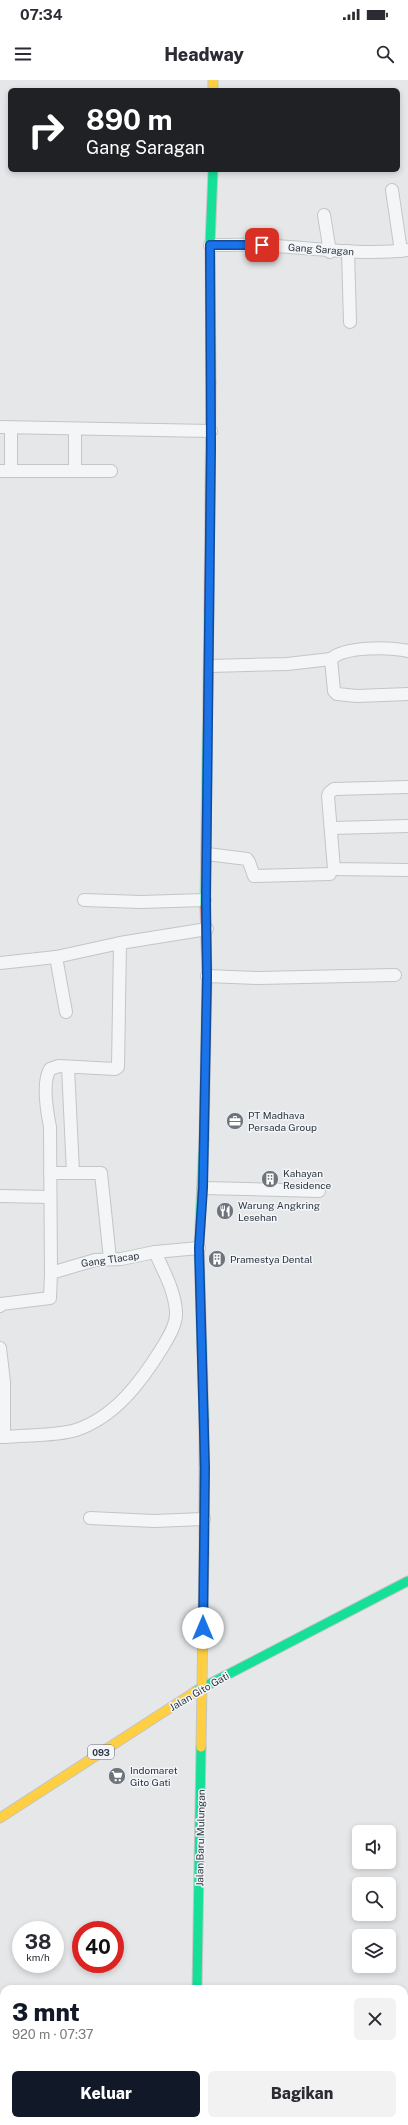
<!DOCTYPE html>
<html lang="id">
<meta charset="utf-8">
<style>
:root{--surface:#fff;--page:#f2f2f3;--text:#2b2b33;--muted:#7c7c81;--accent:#111827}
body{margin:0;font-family:"Public Sans",sans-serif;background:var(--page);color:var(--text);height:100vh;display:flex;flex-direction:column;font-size:15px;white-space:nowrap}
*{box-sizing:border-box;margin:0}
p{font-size:13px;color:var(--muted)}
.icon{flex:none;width:22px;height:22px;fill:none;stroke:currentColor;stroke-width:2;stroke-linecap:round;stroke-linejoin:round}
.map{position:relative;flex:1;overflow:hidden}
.details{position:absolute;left:0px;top:1905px;width:408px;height:140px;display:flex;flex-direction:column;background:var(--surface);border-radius:12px 12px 0 0;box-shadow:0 2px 6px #0003}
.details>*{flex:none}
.hud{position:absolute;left:8px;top:8px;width:392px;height:84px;border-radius:6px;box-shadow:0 2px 6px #0003;background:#202124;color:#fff;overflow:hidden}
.tools{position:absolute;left:352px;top:1745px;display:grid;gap:8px}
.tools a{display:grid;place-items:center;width:44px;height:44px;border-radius:6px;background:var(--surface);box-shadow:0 2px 6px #0003;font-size:20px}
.speed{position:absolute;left:12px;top:1841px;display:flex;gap:8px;font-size:20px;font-weight:700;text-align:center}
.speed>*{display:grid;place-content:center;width:52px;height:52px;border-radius:50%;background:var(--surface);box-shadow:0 2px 6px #0003;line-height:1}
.speed small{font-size:10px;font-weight:400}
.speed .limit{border:6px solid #d22;background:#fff;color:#111}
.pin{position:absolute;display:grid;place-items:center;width:34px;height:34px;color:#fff;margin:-17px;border-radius:8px;box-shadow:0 2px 6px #0006}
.me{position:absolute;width:44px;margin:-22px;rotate:0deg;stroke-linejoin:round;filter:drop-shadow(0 0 3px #0008)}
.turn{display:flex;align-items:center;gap:14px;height:84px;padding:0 12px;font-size:18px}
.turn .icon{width:52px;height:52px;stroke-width:2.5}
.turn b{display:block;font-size:28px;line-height:34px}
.round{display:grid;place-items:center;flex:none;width:42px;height:42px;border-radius:6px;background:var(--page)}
.head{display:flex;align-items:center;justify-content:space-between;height:68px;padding:0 12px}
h1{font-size:24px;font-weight:800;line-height:30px;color:var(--accent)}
.action{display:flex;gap:8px;margin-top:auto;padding:8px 12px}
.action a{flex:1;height:46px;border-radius:6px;background:var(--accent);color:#fff;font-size:16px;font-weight:800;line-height:46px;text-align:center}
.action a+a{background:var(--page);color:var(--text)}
.status{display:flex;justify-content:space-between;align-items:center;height:28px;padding:0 20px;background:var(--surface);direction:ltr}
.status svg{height:11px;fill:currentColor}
header{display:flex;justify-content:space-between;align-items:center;height:52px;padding:0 12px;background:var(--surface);font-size:18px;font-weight:800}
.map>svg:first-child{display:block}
</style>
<div class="status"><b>07:34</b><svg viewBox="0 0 49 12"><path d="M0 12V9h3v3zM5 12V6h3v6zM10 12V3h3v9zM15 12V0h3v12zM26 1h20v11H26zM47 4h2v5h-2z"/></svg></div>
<header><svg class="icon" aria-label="menu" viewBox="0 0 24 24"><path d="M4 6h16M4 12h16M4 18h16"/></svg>Headway<svg class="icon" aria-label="search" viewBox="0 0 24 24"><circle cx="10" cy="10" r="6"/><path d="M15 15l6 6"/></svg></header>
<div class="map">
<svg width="408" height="2045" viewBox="0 0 408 2045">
<rect width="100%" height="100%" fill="#e5e7e9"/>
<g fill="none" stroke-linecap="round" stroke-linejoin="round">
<defs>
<g id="street">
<path d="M392 110 401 171"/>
<path d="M324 135 330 172"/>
<path d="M210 165C232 165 255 164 277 166 321 169 364 175 408 170"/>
<path d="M348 171 350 242"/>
<path d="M0 347 211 351"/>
<path d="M11 348V391"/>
<path d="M0 391H111"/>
<path d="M75 391V350"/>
<path d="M331 579C345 566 390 567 408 571"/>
<path d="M210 586 287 584 331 579 334 611 337 614 357 616 408 614"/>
<path d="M408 707 334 709 329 713 328 716 334 789 408 790"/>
<path d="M332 748 408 746"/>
<path d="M207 774 247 779 249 782 254 796 330 794"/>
<path d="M84 820 141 822 205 820"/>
<path d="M56 877 66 932"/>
<path d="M0 883 56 877 120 863 207 849"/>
<path d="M207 896 258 898 395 895"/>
<path d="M68 987 73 1092"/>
<path d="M50 1093H101L110 1179"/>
<path d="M203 1108 319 1111"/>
<path d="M0 1116 50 1117"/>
<path d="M51 1193 50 1047C47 1032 42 1002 50 989L59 986 115 989 118 987 120 863"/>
<path d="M0 1226 1 1224 50 1218 51 1193 95 1180 121 1179 155 1172 199 1168"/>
<path d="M0 1268 4 1302V1357H0"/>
<path d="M4 1357C24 1355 57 1356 76 1350 115 1337 141 1302 162 1268 168 1258 177 1244 176 1232 175 1211 163 1190 155 1172"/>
<path d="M90 1438 154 1441 204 1439"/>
<path d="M337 2045 338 2041"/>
</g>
<g id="fast">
<path d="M211 303 210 165 213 90"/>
<path d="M205 827 209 531"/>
<path d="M204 1340 199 1168 204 1059"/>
<path d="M196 1611 408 1501"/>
<path d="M197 1909 201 1667"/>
<path d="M195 2041V2045"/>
</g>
<g id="slow">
<path d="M213 0V10"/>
<path d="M201 1667 204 1474"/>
<path d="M0 1738 196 1611"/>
</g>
<g id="jam">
<path d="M209 531 211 303"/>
<path d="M204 1059 207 896 205 827"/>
<path d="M204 1474V1340"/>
</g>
</defs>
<use href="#street" stroke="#c3c5c7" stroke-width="14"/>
<use href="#fast" stroke="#c3c5c7" stroke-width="11"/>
<use href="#slow" stroke="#c3c5c7" stroke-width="11"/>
<use href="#jam" stroke="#c3c5c7" stroke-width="11"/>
<use href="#street" stroke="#f4f5f6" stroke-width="12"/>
<use href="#fast" stroke="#16e098" stroke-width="9"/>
<use href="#slow" stroke="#ffcf43" stroke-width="9"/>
<use href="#jam" stroke="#f24e42" stroke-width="9"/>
</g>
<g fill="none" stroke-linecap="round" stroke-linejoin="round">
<defs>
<path id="route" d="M203 1548 205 1388 199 1168 203 1108 207 896 206 820 211 367 210 165H262"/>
</defs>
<use href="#route" stroke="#114b97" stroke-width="10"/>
<use href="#route" stroke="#1a73e8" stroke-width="7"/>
</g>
<defs>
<symbol id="office-disc" viewBox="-11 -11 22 22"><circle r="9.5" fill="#6d747c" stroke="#f3f5f8"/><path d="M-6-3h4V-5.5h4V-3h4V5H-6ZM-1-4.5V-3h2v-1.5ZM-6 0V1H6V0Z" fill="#fff"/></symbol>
<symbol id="building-disc" viewBox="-11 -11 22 22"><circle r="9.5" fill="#6d747c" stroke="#f3f5f8"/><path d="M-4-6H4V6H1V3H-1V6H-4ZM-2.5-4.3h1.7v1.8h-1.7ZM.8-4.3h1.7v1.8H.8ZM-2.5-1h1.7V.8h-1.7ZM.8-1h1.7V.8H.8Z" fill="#fff"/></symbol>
<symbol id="restaurant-disc" viewBox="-11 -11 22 22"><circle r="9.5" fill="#6d747c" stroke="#f3f5f8"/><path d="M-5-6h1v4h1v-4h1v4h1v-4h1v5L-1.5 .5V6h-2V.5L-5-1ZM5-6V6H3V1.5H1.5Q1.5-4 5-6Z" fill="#fff"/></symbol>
<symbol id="supermarket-disc" viewBox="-11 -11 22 22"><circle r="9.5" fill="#6d747c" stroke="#f3f5f8"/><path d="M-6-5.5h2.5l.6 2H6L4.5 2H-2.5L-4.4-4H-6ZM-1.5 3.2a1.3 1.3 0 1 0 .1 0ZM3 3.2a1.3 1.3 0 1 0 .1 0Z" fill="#fff"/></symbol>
</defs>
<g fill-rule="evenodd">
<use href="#office-disc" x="225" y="1031" width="20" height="20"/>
<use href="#building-disc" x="260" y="1089" width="20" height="20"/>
<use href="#restaurant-disc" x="215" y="1121" width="20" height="20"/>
<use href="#building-disc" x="207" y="1169" width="20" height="20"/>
<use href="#supermarket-disc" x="107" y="1686" width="20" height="20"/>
</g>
<g text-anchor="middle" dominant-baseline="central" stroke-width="3" stroke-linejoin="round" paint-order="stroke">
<rect fill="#f3f5f8" stroke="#686f79" stroke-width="1" x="88" y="1665" width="26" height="14" rx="3"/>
<g font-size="9" font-weight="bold" fill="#2c3642">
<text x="101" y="1672">093</text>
</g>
<g font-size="10" fill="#2c3642" stroke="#f3f5f8">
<text transform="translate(321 169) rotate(4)">Gang Saragan</text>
<text transform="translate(110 1179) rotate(-8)">Gang Tlacap</text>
<text transform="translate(199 1611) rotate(-30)">Jalan Gito Gati</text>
<text transform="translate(200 1758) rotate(-89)">Jalan Baru Mulungan</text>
</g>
<g font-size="10" fill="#2c3642" stroke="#f3f5f8" text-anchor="start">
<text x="248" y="1035">PT Madhava<tspan x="248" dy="12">Persada Group</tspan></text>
<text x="283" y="1093">Kahayan<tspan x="283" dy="12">Residence</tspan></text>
<text x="238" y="1125">Warung Angkring<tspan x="238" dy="12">Lesehan</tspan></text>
<text x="230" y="1179">Pramestya Dental</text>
<text x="130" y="1690">Indomaret<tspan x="130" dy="12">Gito Gati</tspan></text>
</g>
</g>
</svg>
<div class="tools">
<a><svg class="icon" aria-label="sound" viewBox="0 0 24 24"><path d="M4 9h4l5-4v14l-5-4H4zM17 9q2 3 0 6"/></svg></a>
<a><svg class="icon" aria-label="search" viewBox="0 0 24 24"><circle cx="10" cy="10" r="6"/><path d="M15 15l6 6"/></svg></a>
<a><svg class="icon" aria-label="layers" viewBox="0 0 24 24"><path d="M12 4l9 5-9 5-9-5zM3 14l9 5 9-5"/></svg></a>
</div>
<div class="speed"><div>38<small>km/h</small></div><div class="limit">40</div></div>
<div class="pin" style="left:262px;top:165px;background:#d93025"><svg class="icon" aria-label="arrive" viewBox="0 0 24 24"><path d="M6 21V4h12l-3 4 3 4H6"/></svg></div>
<svg class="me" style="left:203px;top:1548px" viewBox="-20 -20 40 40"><circle r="19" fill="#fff"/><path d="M0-13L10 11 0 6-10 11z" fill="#1a73e8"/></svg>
<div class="hud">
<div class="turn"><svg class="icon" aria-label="right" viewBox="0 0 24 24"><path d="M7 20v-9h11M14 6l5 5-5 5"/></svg><div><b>890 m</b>Gang Saragan</div></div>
</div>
<section class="details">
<div class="head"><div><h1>3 mnt</h1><p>920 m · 07:37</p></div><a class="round"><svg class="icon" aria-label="close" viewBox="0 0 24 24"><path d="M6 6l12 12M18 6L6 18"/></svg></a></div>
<div class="action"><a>Keluar</a><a>Bagikan</a></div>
</section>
</div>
